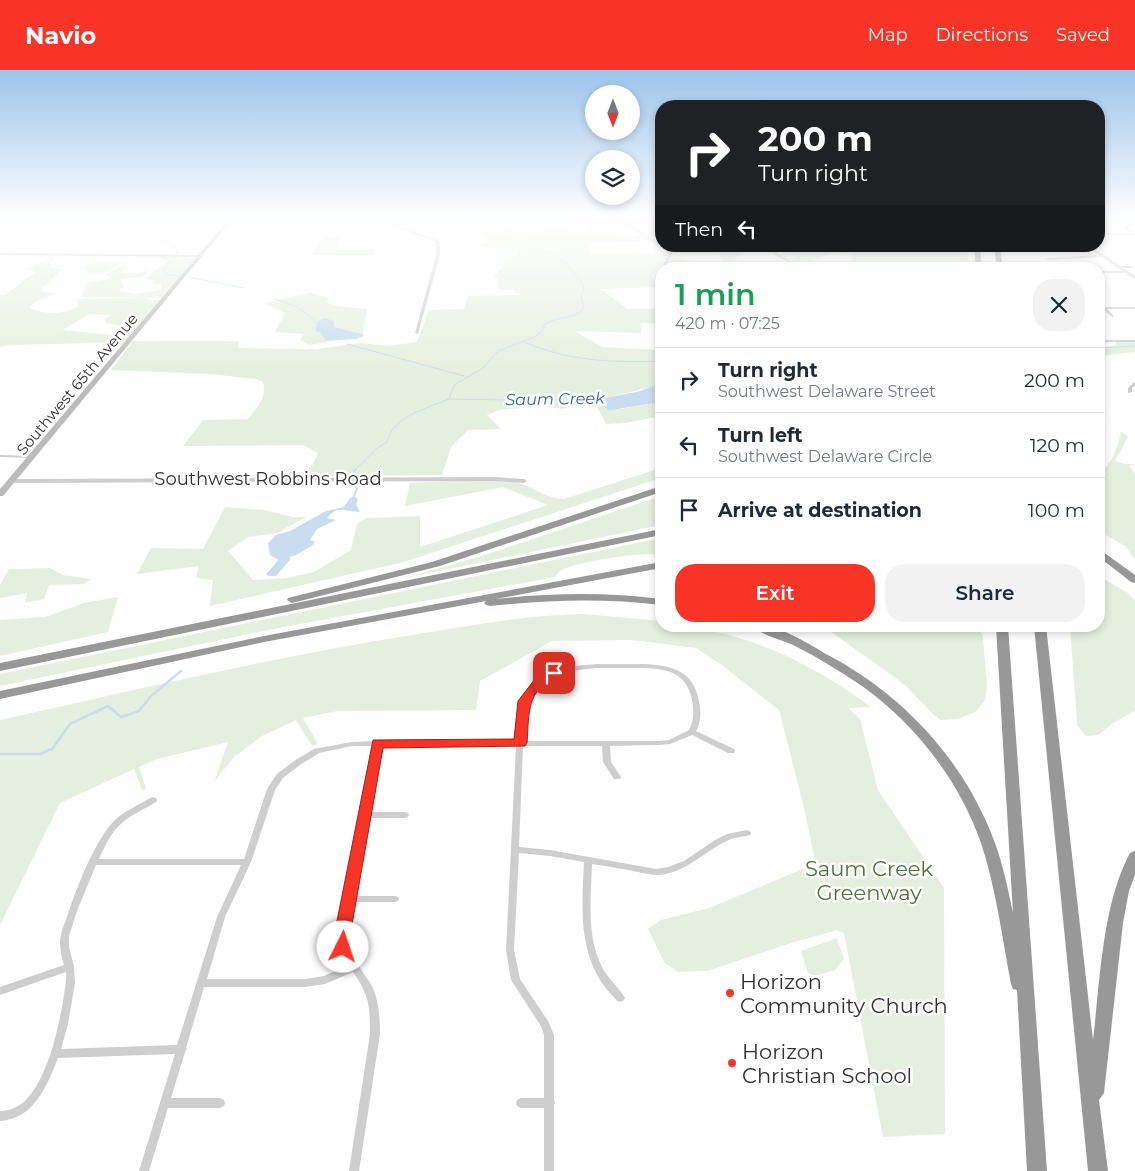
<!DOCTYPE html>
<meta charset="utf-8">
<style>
:root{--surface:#fff;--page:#f2f2f3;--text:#1f2937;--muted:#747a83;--line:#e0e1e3;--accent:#f73425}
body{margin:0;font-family:Montserrat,sans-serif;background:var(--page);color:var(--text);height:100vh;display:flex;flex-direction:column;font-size:19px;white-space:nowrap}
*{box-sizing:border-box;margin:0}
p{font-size:16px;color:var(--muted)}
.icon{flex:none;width:28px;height:28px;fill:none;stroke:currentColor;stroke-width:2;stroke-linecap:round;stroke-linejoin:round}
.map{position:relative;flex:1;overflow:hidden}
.drawer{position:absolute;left:655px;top:192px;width:450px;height:370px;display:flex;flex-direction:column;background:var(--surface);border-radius:20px;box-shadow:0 2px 8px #0003}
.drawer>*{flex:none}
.guide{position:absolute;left:655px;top:30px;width:450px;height:152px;border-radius:20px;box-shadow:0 2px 8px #0003;background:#202124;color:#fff;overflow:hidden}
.needle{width:32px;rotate:180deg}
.buttons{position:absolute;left:585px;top:15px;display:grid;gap:10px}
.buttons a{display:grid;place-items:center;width:55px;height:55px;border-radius:50%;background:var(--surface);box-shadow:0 2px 8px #0003;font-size:25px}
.pin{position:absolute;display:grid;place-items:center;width:42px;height:42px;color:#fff;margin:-21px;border-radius:10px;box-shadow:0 2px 8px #0006}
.me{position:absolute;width:55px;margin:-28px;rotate:4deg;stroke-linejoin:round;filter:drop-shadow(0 0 4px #0008)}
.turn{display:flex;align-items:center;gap:18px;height:105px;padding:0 20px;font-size:22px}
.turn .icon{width:65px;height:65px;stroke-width:2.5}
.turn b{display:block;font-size:35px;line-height:42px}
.then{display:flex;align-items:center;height:48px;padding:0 20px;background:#0003;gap:10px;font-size:19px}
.round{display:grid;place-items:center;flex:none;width:52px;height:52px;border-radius:20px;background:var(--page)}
.head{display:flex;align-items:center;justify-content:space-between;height:85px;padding:0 20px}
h1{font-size:30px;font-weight:600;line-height:38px;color:#1e9e55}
.primary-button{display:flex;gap:10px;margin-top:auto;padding:10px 20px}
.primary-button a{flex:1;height:58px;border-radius:20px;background:var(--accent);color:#fff;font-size:20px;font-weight:600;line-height:58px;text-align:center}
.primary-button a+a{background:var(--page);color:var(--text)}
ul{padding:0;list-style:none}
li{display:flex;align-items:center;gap:15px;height:65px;padding:0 20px;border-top:1px solid var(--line)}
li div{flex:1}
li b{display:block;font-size:19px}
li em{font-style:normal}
header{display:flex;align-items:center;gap:30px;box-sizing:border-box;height:70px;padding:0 25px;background:var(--accent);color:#fff}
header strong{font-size:24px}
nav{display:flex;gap:28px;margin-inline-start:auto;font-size:18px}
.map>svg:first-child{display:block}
</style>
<header>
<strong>Navio</strong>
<nav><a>Map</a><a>Directions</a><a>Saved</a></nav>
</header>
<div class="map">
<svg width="1135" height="1101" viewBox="0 0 1135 1101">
<rect width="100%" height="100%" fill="#fff"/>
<g fill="#e5efdf">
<path d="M428 150H509L514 154H545L547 157H564V161H588V153H627L630 157 616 159 628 167 642 165 652 171 588 172 589 183 669 184 651 207 658 217 601 219 628 239H661V254L641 253V263L575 261 602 277 661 280V315L603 328 621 339 661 332V346L626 353 606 354 593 329 596 337 573 335 563 339 542 336 499 340 487 345 501 359 468 360 451 377 442 405 299 406 312 396 318 383 303 375 183 376 203 350 248 349C258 336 267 328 263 312L256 309 210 304 111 300 133 271H239L238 278 318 279 359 273 390 276 417 272 429 240 464 239 468 226 521 225 514 220 498 219 497 208H491L502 198 505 186H517L521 179 476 177 488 171 482 164 448 160 425 165 395 154H439Z"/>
<path d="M635 153H661V164L649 166 632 155Z"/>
<path d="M323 167H341L335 180H376L374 185H312Z"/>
<path d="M667 176H773L770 181H745L725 197 719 183H676Z"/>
<path d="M801 176H917L915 180 966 182 968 184V199H876L874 196 866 195 862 199H843L853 192 851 183H834L810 190 809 194 814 199H806L779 183 799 182Z"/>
<path d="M157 186 196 188 162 228 81 227 89 212 111 209 107 204 120 197 126 196 121 203H137L146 200 147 203 142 208H125L121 212 124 216 119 221 137 224 161 220V215L152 213 154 210 146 209C153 200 161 198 168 191Z"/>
<path d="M672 187 704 195 706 199H667Z"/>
<path d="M55 188 49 193 50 198 63 199 43 217V222L54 223C44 232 39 226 29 238 46 244 62 246 78 236L77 229 143 228 160 231 137 259 106 253 104 249 112 245 89 244 63 260 113 265 125 259 134 262 123 275 101 273 9 275 0 277V225H5L35 202 27 199C34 195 47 189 55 188Z"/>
<path d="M111 191H121C112 202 95 207 83 200L88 194Z"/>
<path d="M310 223 329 228 327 233 336 236 367 239 363 264 334 257 320 262 327 272 310 275 300 270 304 264 275 262 285 243 264 233Z"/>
<path d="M1115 272H1135V282L1099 286V278L1117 275Z"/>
<path d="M1121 361 1128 367 1115 391 1125 394H1135L1129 396 1135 403V490L1125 476 1099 461V404C1114 391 1117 379 1121 361Z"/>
<path d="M661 398V408L404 492 210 536 213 510 196 508 199 496 137 504 151 478 203 479 225 437 264 440 293 447H306L277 463 248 467 228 481 253 510 288 508 314 502 351 480 357 454 366 448 420 446V477L548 435 503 417 405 436 410 413C444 412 479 408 512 412 531 414 545 429 564 429Z"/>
<path d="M661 426V455L405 508 488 484Z"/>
<path d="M661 468V485C647 481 571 492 560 501 558 502 557 505 555 507L268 560 0 616V604Z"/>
<path d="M50 498 63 505 91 509 84 514 49 515 44 529 25 533 27 523 0 528V515L9 499Z"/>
<path d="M1099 506 1128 523 1135 530V641L1113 653 1098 665 1086 666 1077 655 1070 556H1099Z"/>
<path d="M118 527 108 562 0 586V550L45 547 84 533Z"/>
<path d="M583 544 661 551V556C737 556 811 592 871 637L848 638 860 649 878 720 944 818 945 1064 883 1067 844 863 837 860 791 873 707 901 678 902 664 892 648 859 661 850 709 838 810 796 815 790 802 729 779 640 719 593 696 578 632 570 552 571 480 611 476 640 338 641 303 648 318 674 312 676 296 650 262 666 234 687 214 712 228 672 157 689 139 697 146 719 142 720 134 699 60 733 0 855V650C139 619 278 586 418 564 473 555 527 545 583 544Z"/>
<path d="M823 556H978L983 567 987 616 985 630 977 641 958 649 941 650 933 644 905 615Z"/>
<path d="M837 868 844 889 835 900 815 906 808 903 801 881Z"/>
</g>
<g fill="#cadcf0">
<path d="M325 248 334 251V257L363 264 364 266 356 269 326 271 320 262 315 261 318 251Z"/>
<path d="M656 315H661V332L611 340H608L603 335V328L637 322Z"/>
<path d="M356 427 358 430 356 434 360 442C347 442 337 435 327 448L336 450 317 459 310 470 315 472 313 475 296 485 279 490 270 485 268 473 276 465 290 461 326 441 344 437 350 428Z"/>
</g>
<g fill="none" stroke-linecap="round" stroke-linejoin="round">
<g stroke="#cadcf0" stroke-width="1">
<path d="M124 150 175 177 178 183"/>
<path d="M177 186 166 195 163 201 168 205 180 206"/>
<path d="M796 194C800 186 810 185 813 176"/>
<path d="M794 196 796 199"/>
<path d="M188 207 244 218"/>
<path d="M274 229C292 234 306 240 318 255"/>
<path d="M524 272C568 291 613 293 661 291"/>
<path d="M347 274 464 306"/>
<path d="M1099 278 1135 276"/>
<path d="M449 329 454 315 483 298 498 281 535 267 545 258 543 256C554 245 574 251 584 238L581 227 584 216 565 192 556 185 536 178 530 167 469 150"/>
<path d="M355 400 377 378 386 373 392 360 402 350 414 343 449 329 568 331 604 329"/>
</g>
<path stroke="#cadcf0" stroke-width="2" d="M353 428 357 419 354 412V401L356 399"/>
<path stroke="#cadcf0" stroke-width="2.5" d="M0 684H40L52 679 70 654 108 636 121 647 139 641 151 626 181 601"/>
<path fill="#cadcf0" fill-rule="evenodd" d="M285 486 289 487 291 489 289 491 276 506H268L266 504 268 502 281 487Z"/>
<g fill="#cecece" fill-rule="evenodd">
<path d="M661 150V152H633L632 154 633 156 661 175V176H664L673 184 664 199H661V203L659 208 661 212V216H660L655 208 669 184 661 177 631 158 628 154 630 152 574 153 572 152 574 151Z"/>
<path d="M1115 150 1133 153 1135 152V154L1128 158 1133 163H1135V165H1099V163H1129L1124 158 1130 154 1115 151Z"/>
<path d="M390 153 440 171V185L418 264 415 263 436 185V172L390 155 226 156 224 155 226 154Z"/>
<path d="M773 176H777L775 180 777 183 805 199H800L775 185 771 180Z"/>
<path d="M1087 176H1091L1120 196H1132L1133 197 1131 198H1123L1135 206V209L1125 203H1099V201H1122L1102 187 1048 190 1046 189 1048 188 1099 185Z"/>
<path d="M1099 233 1104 237H1135V239H1107L1114 246 1112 247 1099 236Z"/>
<rect x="1099" y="270" width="36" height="2"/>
<path d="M1133 313H1135V316L1132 318V322L1128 323V318Z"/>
<path d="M0 385 32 386 34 387 32 388 0 387Z"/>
<path d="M494 407 524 409 527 411 524 413 494 411 12 413 9 411 12 409Z"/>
<path d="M597 594C609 594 621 594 632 594 660 594 691 595 698 627 701 639 702 650 696 661L734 679 735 681 734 683H728L692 665 670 674 659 675 610 676 611 692 621 707 620 709H614L603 692 602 676H523L519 777 550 780 656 799 668 797 684 791 715 770 727 764 747 760 750 761 751 763 750 765C744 767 737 767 731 769 705 780 687 803 658 805 651 805 644 803 638 802 623 799 607 796 592 794 591 827 586 866 602 897 608 909 619 917 625 928L623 931 620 932 617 931C612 925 606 919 602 913 578 876 582 834 584 792L550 786 519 783 514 880 520 909 548 951 554 965V1031L555 1033 554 1035V1101H544V1038H521L517 1036 516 1033 517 1030 521 1028H544V965L541 956 511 910 506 880 516 676H381L369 742H405L408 743 409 745 408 747 405 748H368L354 826H395L398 827 399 829 398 831 395 832H353C351 842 346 857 347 867 347 886 365 902 373 918 379 933 380 948 380 964L359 1101H349L370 964C370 936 369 925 353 902L325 914 305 917H204L186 978 187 979 185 982 171 1028H220L224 1030 225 1033 224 1036 220 1038H168L149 1101H139L175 984 58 988C47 1016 34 1049 0 1051V1041C10 1041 18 1037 25 1031 48 1008 59 957 64 925 65 917 67 911 66 902L0 925V917L64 895C62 888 60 880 60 873 60 864 64 855 67 847 76 819 93 775 112 753 122 742 137 736 150 728L153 727 156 728 157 730 156 732C145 739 132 744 122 753 111 762 105 776 99 789H244L267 719 277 704 294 691 314 679 352 672 375 671H516C516 658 516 644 520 632 533 601 568 596 597 594ZM597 598C609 598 621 598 633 598 660 598 686 598 692 630 694 641 694 650 689 660L669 670 659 671H523C523 658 523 644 527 632 538 604 571 600 597 598ZM352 676H374L338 866 341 879 349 895 324 906 305 909H207L225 847 251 792 275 720 283 708 300 695 319 683ZM96 795H241L217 847 177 975 61 979 68 954 75 913 74 897 69 877V866L77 841Z"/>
</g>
<path fill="#cecece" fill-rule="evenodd" d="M0 183 201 185 203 186 201 187 0 185Z"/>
<path fill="#bbb" fill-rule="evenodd" d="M228 150H232L3 426H0V419Z"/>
<g fill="#989898" fill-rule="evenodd">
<path d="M974 176H980L982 199H976Z"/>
<path d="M994 176H1000L1003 199H997Z"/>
<path d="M661 416V422L440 496 292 533 287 530 288 528 432 492Z"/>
<path d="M661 459V465L0 601V593Z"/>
<path d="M1099 479 1135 505V513L1131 512 1099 487Z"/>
<path d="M661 492V498L496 529C551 523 606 522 661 529V535C604 528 547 530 490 536L486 535 484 533 486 531 264 572 0 629V621L264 566Z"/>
<path d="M753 556C757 556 763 555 768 556 784 559 811 575 826 584 903 624 965 691 995 773 1003 795 1008 819 1013 843L996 556H1008L1047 1101H1027L1017 920 1013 919 1011 914C1002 867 996 818 981 773 959 710 916 655 862 616 840 601 817 587 793 575 781 569 762 566 753 556Z"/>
<path d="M1034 556H1046L1093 970C1100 912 1102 835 1130 783L1135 781V805L1129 821 1123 853 1104 1023 1099 1030 1108 1101H1088Z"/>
</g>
</g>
<linearGradient id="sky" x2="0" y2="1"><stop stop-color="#9cc4eb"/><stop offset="0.49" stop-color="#fff"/><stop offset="1" stop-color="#fff" stop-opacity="0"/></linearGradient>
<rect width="1135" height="304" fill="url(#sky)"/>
<path fill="#f73425" stroke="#a12218" d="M554 599 560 603C556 609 549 610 544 614 526 629 529 652 527 673L525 676 383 678 350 866 351 877 349 882 343 884 337 882 334 866 373 670 514 669 518 631 535 609Z"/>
<g fill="#f73425" stroke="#fff" stroke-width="2">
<circle cx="730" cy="923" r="5"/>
<circle cx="732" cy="993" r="5"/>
</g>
<g text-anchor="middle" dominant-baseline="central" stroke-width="5" stroke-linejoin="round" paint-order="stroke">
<g font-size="15" fill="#313131" stroke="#fff">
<text transform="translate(77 314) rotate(-50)">Southwest 65th Avenue</text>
</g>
<g font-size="16" font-style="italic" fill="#36669d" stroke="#fff">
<text transform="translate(555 329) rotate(-1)">Saum Creek</text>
</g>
<g font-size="18" fill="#313131" stroke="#fff">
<text x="268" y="409">Southwest Robbins Road</text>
</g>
<g font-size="21" fill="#4c7339" stroke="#fff">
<text x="869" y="798">Saum Creek<tspan x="869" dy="24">Greenway</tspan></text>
</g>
<g font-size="21" fill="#313131" stroke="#fff" text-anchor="start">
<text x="740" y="911">Horizon<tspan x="740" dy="24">Community Church</tspan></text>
<text x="742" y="981">Horizon<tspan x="742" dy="24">Christian School</tspan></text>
</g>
</g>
</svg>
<div class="buttons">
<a><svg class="needle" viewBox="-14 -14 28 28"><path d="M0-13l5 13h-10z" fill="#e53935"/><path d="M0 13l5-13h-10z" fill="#747a83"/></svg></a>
<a><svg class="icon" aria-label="layers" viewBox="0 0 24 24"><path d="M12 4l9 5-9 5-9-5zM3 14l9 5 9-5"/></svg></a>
</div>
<div class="pin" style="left:554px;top:603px;background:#d93025"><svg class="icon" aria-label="arrive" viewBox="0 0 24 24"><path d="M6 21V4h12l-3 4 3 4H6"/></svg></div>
<svg class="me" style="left:343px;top:877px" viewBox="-20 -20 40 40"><circle r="19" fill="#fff"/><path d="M0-13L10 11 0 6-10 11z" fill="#f73425"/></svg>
<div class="guide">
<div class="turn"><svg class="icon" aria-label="right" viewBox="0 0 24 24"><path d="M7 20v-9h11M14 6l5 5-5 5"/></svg><div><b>200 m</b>Turn right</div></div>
<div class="then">Then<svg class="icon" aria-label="left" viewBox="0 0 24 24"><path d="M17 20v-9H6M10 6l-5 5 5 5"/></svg></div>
</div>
<section class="drawer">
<div class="head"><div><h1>1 min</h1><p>420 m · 07:25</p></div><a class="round"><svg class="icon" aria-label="close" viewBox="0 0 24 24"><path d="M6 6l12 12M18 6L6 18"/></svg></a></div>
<ul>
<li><svg class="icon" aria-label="right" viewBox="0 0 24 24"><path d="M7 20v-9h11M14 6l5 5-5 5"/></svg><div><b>Turn right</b><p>Southwest Delaware Street</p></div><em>200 m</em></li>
<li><svg class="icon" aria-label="left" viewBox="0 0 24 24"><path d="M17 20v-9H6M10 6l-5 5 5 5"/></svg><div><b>Turn left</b><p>Southwest Delaware Circle</p></div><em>120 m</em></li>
<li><svg class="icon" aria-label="arrive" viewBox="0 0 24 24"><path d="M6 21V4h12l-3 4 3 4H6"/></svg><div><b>Arrive at destination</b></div><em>100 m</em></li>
</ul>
<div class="primary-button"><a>Exit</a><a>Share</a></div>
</section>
</div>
